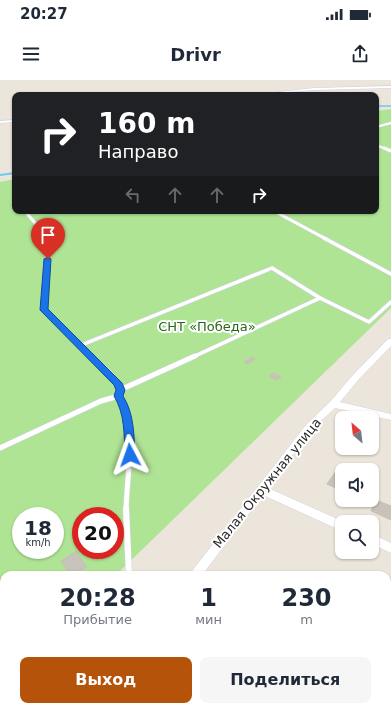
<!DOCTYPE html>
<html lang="ru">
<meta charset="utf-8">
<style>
:root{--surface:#fff;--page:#f6f6f7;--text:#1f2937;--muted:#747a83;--accent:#b45309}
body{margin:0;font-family:"DejaVu Sans",sans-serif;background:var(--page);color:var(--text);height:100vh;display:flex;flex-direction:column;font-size:15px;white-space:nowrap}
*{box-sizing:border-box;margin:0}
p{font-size:13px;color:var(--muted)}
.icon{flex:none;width:22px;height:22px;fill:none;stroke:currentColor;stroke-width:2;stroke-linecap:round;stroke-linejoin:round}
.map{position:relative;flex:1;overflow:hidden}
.panel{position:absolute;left:0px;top:491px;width:391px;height:140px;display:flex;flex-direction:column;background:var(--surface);border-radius:12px 12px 0 0;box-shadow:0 1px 3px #0004}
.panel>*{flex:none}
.banner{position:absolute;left:12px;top:12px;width:367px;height:122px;border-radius:8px;box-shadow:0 1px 3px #0004;background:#202124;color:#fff;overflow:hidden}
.needle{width:26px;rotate:332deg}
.tools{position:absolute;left:335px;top:331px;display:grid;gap:8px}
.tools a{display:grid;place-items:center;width:44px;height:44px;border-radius:8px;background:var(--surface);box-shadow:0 1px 3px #0004;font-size:20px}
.speed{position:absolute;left:12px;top:427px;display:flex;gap:8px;font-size:20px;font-weight:700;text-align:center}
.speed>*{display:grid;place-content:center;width:52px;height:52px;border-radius:50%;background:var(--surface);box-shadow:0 1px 3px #0004;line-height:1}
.speed small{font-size:10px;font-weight:400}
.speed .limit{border:6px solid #d22;background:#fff;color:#111}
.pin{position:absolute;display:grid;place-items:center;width:34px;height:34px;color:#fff;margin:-41px -17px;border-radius:50% 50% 50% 0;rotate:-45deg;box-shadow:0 0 4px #0007}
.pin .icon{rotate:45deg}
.me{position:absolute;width:44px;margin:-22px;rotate:356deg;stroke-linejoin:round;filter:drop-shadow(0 0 3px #0008)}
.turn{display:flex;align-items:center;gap:14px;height:84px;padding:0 20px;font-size:18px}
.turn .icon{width:52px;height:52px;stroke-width:2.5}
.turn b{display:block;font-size:28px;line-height:34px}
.lanes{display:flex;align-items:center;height:38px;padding:0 20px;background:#0003;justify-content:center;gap:20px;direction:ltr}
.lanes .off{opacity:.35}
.eta{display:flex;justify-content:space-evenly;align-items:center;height:68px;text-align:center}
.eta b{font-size:24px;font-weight:700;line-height:28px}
.cta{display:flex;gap:8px;margin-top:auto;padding:8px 20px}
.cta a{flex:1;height:46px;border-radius:8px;background:var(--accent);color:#fff;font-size:16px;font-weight:700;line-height:46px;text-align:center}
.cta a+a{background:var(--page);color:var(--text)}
.status{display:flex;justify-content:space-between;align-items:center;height:28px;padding:0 20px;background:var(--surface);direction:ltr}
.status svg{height:11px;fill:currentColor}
header{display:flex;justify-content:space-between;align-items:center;height:52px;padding:0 20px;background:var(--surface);font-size:18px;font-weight:700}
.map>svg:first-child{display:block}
</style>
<div class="status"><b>20:27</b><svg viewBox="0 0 49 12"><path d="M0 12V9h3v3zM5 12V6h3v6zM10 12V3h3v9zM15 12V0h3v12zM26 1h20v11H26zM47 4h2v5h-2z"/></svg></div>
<header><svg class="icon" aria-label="menu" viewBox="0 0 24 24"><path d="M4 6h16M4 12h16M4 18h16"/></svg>Drivr<svg class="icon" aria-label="share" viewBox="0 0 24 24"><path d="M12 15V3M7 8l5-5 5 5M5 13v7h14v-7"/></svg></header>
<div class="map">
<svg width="391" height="631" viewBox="0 0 391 631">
<rect width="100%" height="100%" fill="#ece5db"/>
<path fill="#b0e495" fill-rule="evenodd" d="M391 29V228L116 495H4V627H44L43 631H0V102L15 99V131H376V31ZM21 436H55V470H21ZM81 436H115V470H81Z"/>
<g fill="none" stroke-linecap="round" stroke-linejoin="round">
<path stroke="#6accf1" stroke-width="1.5" d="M376 26H391"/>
<path stroke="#6accf1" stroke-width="2" d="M0 95 15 93"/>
</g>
<g fill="#c7c2ba" stroke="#c7c1b4">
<path d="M252 277 255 279 247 284 244 282Z"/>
<path d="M273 293 281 297 276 300 269 296Z"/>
<path d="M336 391 342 394V411L327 404Z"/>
<path d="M376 420 391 426V440L371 431Z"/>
<path d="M76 471 87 487 74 495H70L61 481Z"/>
</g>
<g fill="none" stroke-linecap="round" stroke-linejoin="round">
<defs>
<g id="service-far4">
<path d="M376 47 391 43"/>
<path d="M376 65 386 69"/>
</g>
<g id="service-far3">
<path d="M384 68 391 71"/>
<path d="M25 131 35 143 43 159"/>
<path d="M274 131 326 159"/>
</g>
<g id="service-far2">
<path d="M43 158C51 181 47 206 44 230L91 277"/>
<path d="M324 158 391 194"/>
<path d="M79 266 272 188 320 218 369 242 391 222"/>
<path d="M193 277 320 218"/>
</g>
<g id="service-far1">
<path d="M90 276C101 286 122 299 119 316"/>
<path d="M120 310 195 276"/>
<path d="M0 368 101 321 119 316C137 351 127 392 126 430"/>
</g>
<g id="service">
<path d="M126 429 129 495"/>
<path d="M32 631 34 627"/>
</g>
<g id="minor">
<path d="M391 6V8L314 10 251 15 314 8Z"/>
<path d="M15 40V42L0 43V41Z"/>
<path d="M388 259H391V266L359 299 340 322 391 334V340L335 328 312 349 268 408 344 442H342V451L263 415 202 495H189L306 345 330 322 353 295Z"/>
<path d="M372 454 391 463V473L372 464Z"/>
<path d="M102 627H117L115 631H100Z"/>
<path d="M311 627H330L332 631H313Z"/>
</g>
</defs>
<use href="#service-far4" stroke="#d0d3e3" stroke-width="2.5"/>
<use href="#service-far3" stroke="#d0d3e3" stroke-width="3.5"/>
<use href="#service-far2" stroke="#d0d3e3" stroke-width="4.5"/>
<use href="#service-far1" stroke="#d0d3e3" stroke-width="6"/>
<use href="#service" stroke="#d0d3e3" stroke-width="7"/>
<use href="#minor" stroke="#d0d3e3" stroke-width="1"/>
<use href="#service-far4" stroke="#fff" stroke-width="2"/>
<use href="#service-far3" stroke="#fff" stroke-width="3"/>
<use href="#service-far2" stroke="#fff" stroke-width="3.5"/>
<use href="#service-far1" stroke="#fff" stroke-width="5"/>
<use href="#service" stroke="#fff" stroke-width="6"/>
<use href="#minor" fill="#fff" fill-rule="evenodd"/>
</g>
<path fill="#1a73e8" stroke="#114b97" d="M48 177 51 179 48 229 122 303 125 310 123 316C134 333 134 355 135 375L134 378 130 379 125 375C124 355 125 334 114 316L116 310 114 305 40 230 44 179Z"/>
<g text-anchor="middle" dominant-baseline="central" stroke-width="4" stroke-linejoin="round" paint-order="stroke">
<g font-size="13" fill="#286818" stroke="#fff">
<text x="207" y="246">СНТ «Победа»</text>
</g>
<g font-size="13" fill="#292929" stroke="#fff">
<text transform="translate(267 403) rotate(-51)">Малая Окружная улица</text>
</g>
</g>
</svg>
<div class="tools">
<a><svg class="needle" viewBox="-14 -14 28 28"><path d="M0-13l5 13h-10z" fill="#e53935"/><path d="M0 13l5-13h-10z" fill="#747a83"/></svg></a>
<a><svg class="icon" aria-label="sound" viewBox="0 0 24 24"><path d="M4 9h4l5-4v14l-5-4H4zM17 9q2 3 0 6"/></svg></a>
<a><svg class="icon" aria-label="search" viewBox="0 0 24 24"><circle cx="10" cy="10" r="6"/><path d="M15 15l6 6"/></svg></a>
</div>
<div class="speed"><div>18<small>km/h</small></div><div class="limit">20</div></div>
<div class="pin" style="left:48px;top:179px;background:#d93025"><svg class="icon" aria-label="arrive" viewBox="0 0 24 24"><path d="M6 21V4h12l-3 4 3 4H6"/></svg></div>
<svg class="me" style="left:130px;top:375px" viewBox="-20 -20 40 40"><path d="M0-17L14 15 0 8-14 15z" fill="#1a73e8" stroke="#fff" stroke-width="4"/></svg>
<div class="banner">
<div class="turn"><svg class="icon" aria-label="right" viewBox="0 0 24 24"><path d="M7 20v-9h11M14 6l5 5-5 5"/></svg><div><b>160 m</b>Направо</div></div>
<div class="lanes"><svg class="icon off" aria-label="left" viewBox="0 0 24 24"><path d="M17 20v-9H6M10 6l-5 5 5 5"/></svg><svg class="icon off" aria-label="ahead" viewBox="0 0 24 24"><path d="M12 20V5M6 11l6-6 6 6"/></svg><svg class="icon off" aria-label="ahead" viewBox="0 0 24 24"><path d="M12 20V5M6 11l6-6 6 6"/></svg><svg class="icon" aria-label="right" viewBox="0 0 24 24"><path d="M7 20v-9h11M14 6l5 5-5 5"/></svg></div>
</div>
<section class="panel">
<div class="eta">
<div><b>20:28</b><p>Прибытие</p></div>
<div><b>1</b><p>мин</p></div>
<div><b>230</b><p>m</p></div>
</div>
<div class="cta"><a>Выход</a><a>Поделиться</a></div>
</section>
</div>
